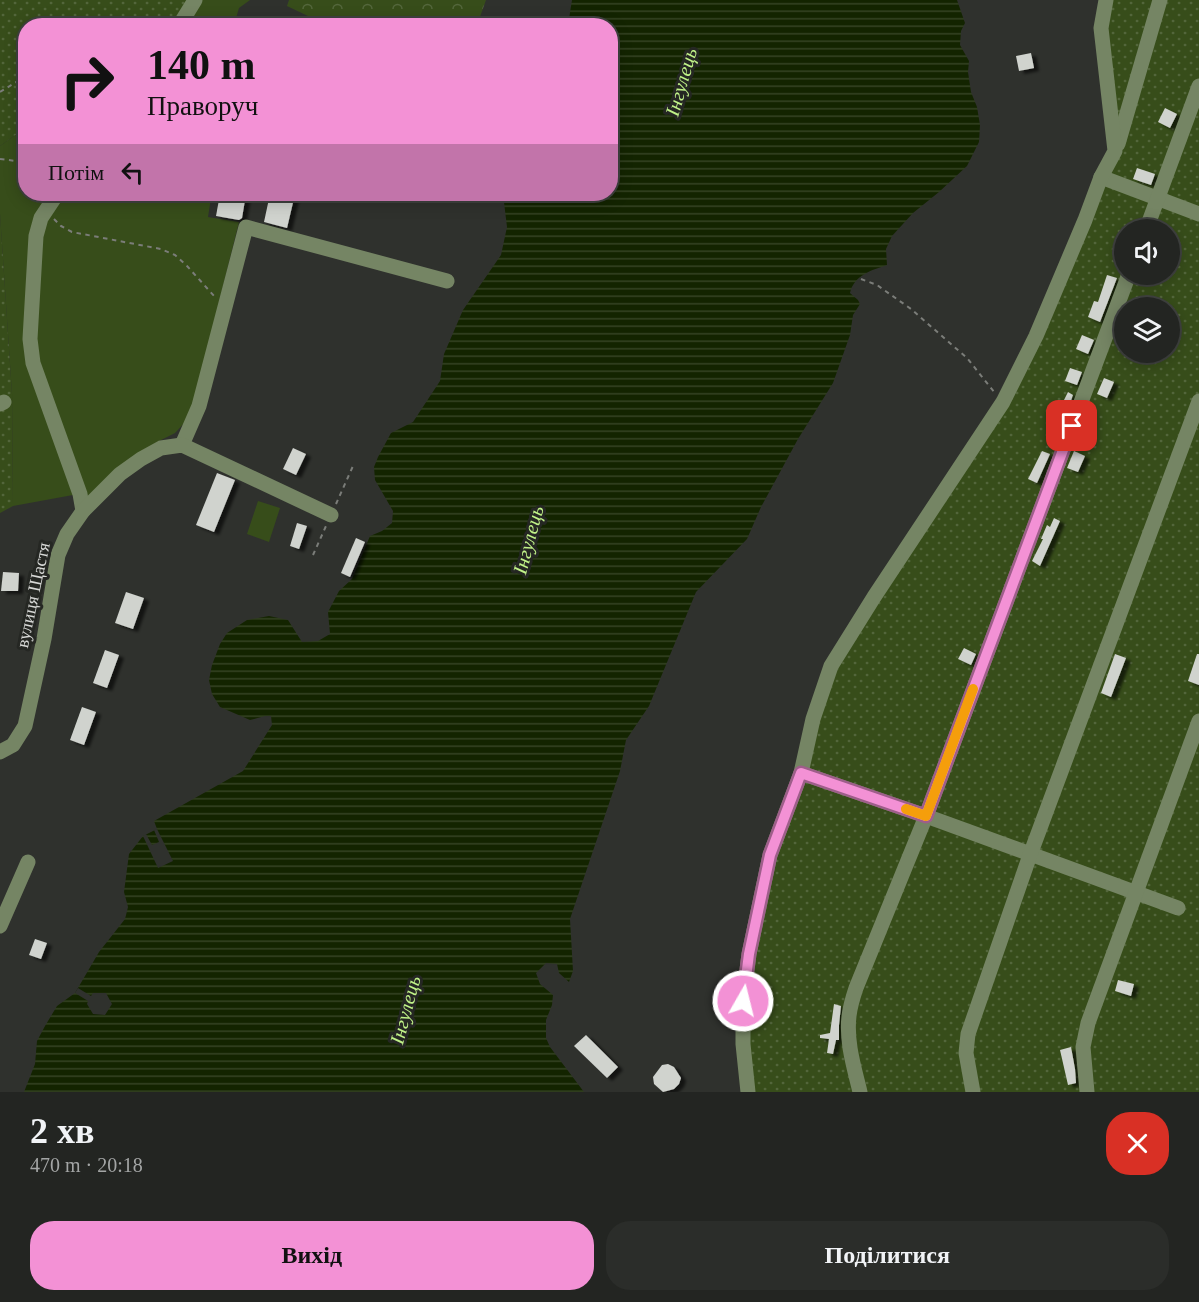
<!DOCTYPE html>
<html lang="uk">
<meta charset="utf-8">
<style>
:root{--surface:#232522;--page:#2b2d2a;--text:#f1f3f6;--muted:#a3a5a5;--line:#404240;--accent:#f391d5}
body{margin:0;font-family:"Times New Roman",serif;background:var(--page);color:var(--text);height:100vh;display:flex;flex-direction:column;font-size:22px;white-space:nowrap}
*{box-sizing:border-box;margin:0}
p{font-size:20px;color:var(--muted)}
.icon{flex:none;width:33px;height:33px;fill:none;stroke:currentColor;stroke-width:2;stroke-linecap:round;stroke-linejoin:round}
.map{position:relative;height:1092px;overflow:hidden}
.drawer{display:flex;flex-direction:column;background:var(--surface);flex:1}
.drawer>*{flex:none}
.guide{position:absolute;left:18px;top:18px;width:600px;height:183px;border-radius:24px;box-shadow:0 3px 15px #0003,0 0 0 2px var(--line);background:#f391d5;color:#111;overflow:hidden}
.tools{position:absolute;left:1114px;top:219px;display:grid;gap:12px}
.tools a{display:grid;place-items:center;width:66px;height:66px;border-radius:50%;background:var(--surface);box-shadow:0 3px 15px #0003,0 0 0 2px var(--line);font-size:30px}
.pin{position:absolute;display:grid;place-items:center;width:51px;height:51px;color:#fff;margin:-26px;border-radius:12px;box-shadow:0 3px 9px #0006}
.me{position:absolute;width:66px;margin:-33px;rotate:8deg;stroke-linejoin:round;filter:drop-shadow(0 0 4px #0008)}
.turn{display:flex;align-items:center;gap:21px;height:126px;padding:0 30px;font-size:27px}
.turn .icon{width:78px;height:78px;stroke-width:2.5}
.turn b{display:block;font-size:42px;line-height:51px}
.then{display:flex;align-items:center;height:57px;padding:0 30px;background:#0003;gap:12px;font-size:22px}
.round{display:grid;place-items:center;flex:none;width:63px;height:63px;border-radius:24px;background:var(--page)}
.headline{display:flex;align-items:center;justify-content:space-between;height:102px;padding:0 30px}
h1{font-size:36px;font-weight:700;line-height:45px}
.cta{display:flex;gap:12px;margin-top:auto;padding:12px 30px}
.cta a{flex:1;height:69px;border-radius:24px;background:var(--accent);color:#111;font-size:24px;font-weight:700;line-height:69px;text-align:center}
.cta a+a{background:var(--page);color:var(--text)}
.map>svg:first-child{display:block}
</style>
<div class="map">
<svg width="1199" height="1092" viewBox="0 0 1199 1092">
<defs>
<pattern id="forest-crowns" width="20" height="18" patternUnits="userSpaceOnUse" patternTransform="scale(1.5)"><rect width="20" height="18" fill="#374d1a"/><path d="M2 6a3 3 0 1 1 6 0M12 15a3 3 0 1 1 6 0" fill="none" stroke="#53663b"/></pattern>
<pattern id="garden-dots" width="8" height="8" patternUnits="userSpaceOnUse" patternTransform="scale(1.5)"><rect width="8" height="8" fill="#374d1a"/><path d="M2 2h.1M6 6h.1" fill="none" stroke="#53663b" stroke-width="1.8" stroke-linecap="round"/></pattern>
<pattern id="water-rules" width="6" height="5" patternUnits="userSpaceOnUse" patternTransform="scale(1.5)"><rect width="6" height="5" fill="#132400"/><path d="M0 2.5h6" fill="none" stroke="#354324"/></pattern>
<filter id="shadow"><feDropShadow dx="5" dy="3" stdDeviation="1.5" flood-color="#0009"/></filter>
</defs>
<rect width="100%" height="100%" fill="#2f312d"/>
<g fill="#374d1a">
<path d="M201 0H250L239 8 234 25 184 26Z"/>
<path d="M25 128 26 194H50L25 339 73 495 13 506 12 394 0 214V146Z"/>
<path d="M62 194H209L211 198 208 217 239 222 193 406 187 420 175 433 159 441 137 454 88 501 39 362 36 337 41 239 52 208Z"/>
<path d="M258 501 280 508 269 542 247 534Z"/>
</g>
<path fill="url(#forest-crowns)" d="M289 0H486L477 25H327L287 6Z"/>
<g fill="url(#garden-dots)" fill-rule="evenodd">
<path d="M0 0H188L173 23 170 25 26 26 25 128 0 146Z"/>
<path d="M1106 0H1199V1092H748L749 954 831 666 1003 402 1115 151ZM1125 230H1170V274H1125ZM1125 308H1170V352H1125Z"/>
<path d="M0 214 12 394 13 506 0 513Z"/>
</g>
<path fill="url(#water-rules)" d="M572 0H957L965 23 961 31 960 45 969 61 968 72 971 92 977 107 980 125 979 142 967 166 939 192 913 213 892 236 886 249 887 265C872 270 854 275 850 293L858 300 860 304 853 315 850 335 833 383 798 439 761 507 747 539 696 592 649 706 626 740 620 771 570 919 573 971 569 982 559 973 557 964 546 963 536 973 540 984 553 995 552 1005 546 1020V1038L550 1047 584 1092H24L35 1064 37 1041 45 1026 57 1006 75 993 99 952 125 919 128 907 124 892 129 854 143 836 157 829 154 821 243 771 272 725 271 716H265L250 720 220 707 212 694 209 680 212 665 220 644 227 633 247 620 269 616 288 620 302 642 318 641 330 634 328 612 339 591 352 579 370 536 382 531 392 523 393 511 375 480 374 467 378 457 391 433 413 422 440 381 444 354 463 310 501 255 507 227 503 194H610V26L568 25Z"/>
<g fill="#2f312d">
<path d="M157 829 173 861 158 868 143 836 146 834 152 845 159 842 154 830Z"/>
<path d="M78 988 91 996 93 993H106L112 1004 105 1015 93 1014 87 1004 88 1001 75 993Z"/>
</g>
<g fill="#d0d3ce" filter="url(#shadow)">
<path d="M1031 53 1034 68 1019 71 1016 56Z"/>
<path d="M1165 108 1177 114 1170 128 1158 122Z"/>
<path d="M1137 168 1155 174 1151 185 1133 179Z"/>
<path d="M220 194H246L242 218 239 220 216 216Z"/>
<path d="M270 194H295L287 228 264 222Z"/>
<path d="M1107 275 1117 278 1100 322 1088 317 1094 301 1098 302Z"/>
<path d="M1082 335 1094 340 1088 354 1076 349Z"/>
<path d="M1070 368 1082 372 1077 385 1065 381Z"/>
<path d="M1104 378 1114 382 1107 398 1097 394Z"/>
<path d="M1068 392 1073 395 1064 420 1056 416Z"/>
<path d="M293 448 306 454 296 475 283 469Z"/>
<path d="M1042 451 1050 454 1037 483 1028 479Z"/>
<path d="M1074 451 1085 456 1078 472 1067 468Z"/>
<path d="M217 473 235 480 214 532 196 525Z"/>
<path d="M1054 518 1060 521 1040 566 1032 561 1043 539H1041L1047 525 1050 527Z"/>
<path d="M297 523 307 526 299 549 290 546Z"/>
<path d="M356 538 365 542 350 577 341 573Z"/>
<path d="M3 572 19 573 18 591H1Z"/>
<path d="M126 592 144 598 133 629 115 623Z"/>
<path d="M964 648 976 654 971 665 958 659Z"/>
<path d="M105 650 119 655 107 688 93 683Z"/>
<path d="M1115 654 1126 658 1111 697 1101 693Z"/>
<path d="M1197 654H1199V685L1188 681Z"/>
<path d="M82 707 96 712 84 745 70 740Z"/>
<path d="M35 939 47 943 41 959 29 955Z"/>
<path d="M1118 980 1134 984 1131 996 1115 991Z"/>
<path d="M834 1004 841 1006 839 1025V1040H836L833 1054 827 1053 829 1039 820 1038V1035L830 1033Z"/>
<path d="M586 1035 618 1067 607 1078 574 1046Z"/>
<path d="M1071 1047 1075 1069 1076 1083 1068 1085 1060 1050Z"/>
<path d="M668 1064 674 1067 681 1078 679 1084 674 1089 663 1092 654 1084 653 1077 662 1065Z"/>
</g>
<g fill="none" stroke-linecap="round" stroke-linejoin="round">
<g stroke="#7b7d79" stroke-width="2" stroke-dasharray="4.5 4.5" stroke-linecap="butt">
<path d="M0 92 26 76"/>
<path d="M0 159 16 161 26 172"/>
<path d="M54 219 61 226 72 232 161 249 175 255 187 266 215 297"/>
<path d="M861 279 877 285 911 309 967 358 995 393"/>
<path d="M336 504 353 466"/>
<path d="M313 555 326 526"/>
</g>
<g stroke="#758564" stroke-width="15">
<path d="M179 26 195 0"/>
<path d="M1118 144 1160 0"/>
<path d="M1101 177 1199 214"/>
<path d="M57 194 41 218 36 236 30 339 33 363 80 494 83 511"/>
<path d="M1146 230 1199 86"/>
<path d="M0 404 4 402"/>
<path d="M182 445 199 406 246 227 447 281"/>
<path d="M0 752 13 745 25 726 44 639 58 555 67 534 83 511 120 474 141 459 161 448 182 445 331 515"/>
<path d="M801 773 926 816 1178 908"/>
<path d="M0 926 28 862"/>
<path d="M748 1092 743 1044V1001L749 954 770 855 801 773 813 719 831 666 874 597 1003 402 1036 336 1085 220 1101 177 1115 151 1101 28 1106 0"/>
<path d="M860 1092C854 1067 846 1042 849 1016 850 1007 853 997 856 988L926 816 1129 274"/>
<path d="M973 1092 966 1053 968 1034 1030 855 1199 401"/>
<path d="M1087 1092 1083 1047 1088 1023 1199 721"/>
</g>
</g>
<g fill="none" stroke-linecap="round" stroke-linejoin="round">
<defs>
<path id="route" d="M743 1001 749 954 770 855 801 773 926 816 1072 426"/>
</defs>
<use href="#route" stroke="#9e5e8a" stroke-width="15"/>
<use href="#route" stroke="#f391d5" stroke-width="10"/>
<path stroke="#f59e0b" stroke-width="10" d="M906 809 926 816 973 689"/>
</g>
<g text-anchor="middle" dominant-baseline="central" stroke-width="6" stroke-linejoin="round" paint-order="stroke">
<g font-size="18" fill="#d7d8d6" stroke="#252723">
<text transform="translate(33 595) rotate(-78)">вулиця Щастя</text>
</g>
<g font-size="20" font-style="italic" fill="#c0f288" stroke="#252723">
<text transform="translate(681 82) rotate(-74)">Інгулець</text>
<text transform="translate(528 540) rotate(-75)">Інгулець</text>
<text transform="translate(405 1010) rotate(-75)">Інгулець</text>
</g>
</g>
</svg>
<div class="tools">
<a><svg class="icon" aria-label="sound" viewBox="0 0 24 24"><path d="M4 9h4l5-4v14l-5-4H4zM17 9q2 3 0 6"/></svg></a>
<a><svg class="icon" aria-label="layers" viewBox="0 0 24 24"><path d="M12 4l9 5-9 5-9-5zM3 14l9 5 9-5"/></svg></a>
</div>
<div class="pin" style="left:1072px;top:426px;background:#d93025"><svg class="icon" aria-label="arrive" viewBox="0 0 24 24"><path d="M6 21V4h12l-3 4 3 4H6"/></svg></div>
<svg class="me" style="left:743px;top:1001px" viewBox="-20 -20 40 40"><circle r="17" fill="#f391d5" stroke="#fff" stroke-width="3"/><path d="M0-11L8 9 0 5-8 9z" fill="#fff"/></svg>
<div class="guide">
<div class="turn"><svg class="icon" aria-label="right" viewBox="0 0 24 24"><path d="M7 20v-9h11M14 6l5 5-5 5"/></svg><div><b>140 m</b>Праворуч</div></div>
<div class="then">Потім<svg class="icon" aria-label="left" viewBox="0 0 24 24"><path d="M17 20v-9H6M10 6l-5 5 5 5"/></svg></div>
</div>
</div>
<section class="drawer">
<div class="headline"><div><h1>2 хв</h1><p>470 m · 20:18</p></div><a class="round" style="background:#d93025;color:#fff"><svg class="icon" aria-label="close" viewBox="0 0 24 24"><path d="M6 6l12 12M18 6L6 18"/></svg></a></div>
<div class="cta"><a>Вихід</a><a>Поділитися</a></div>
</section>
